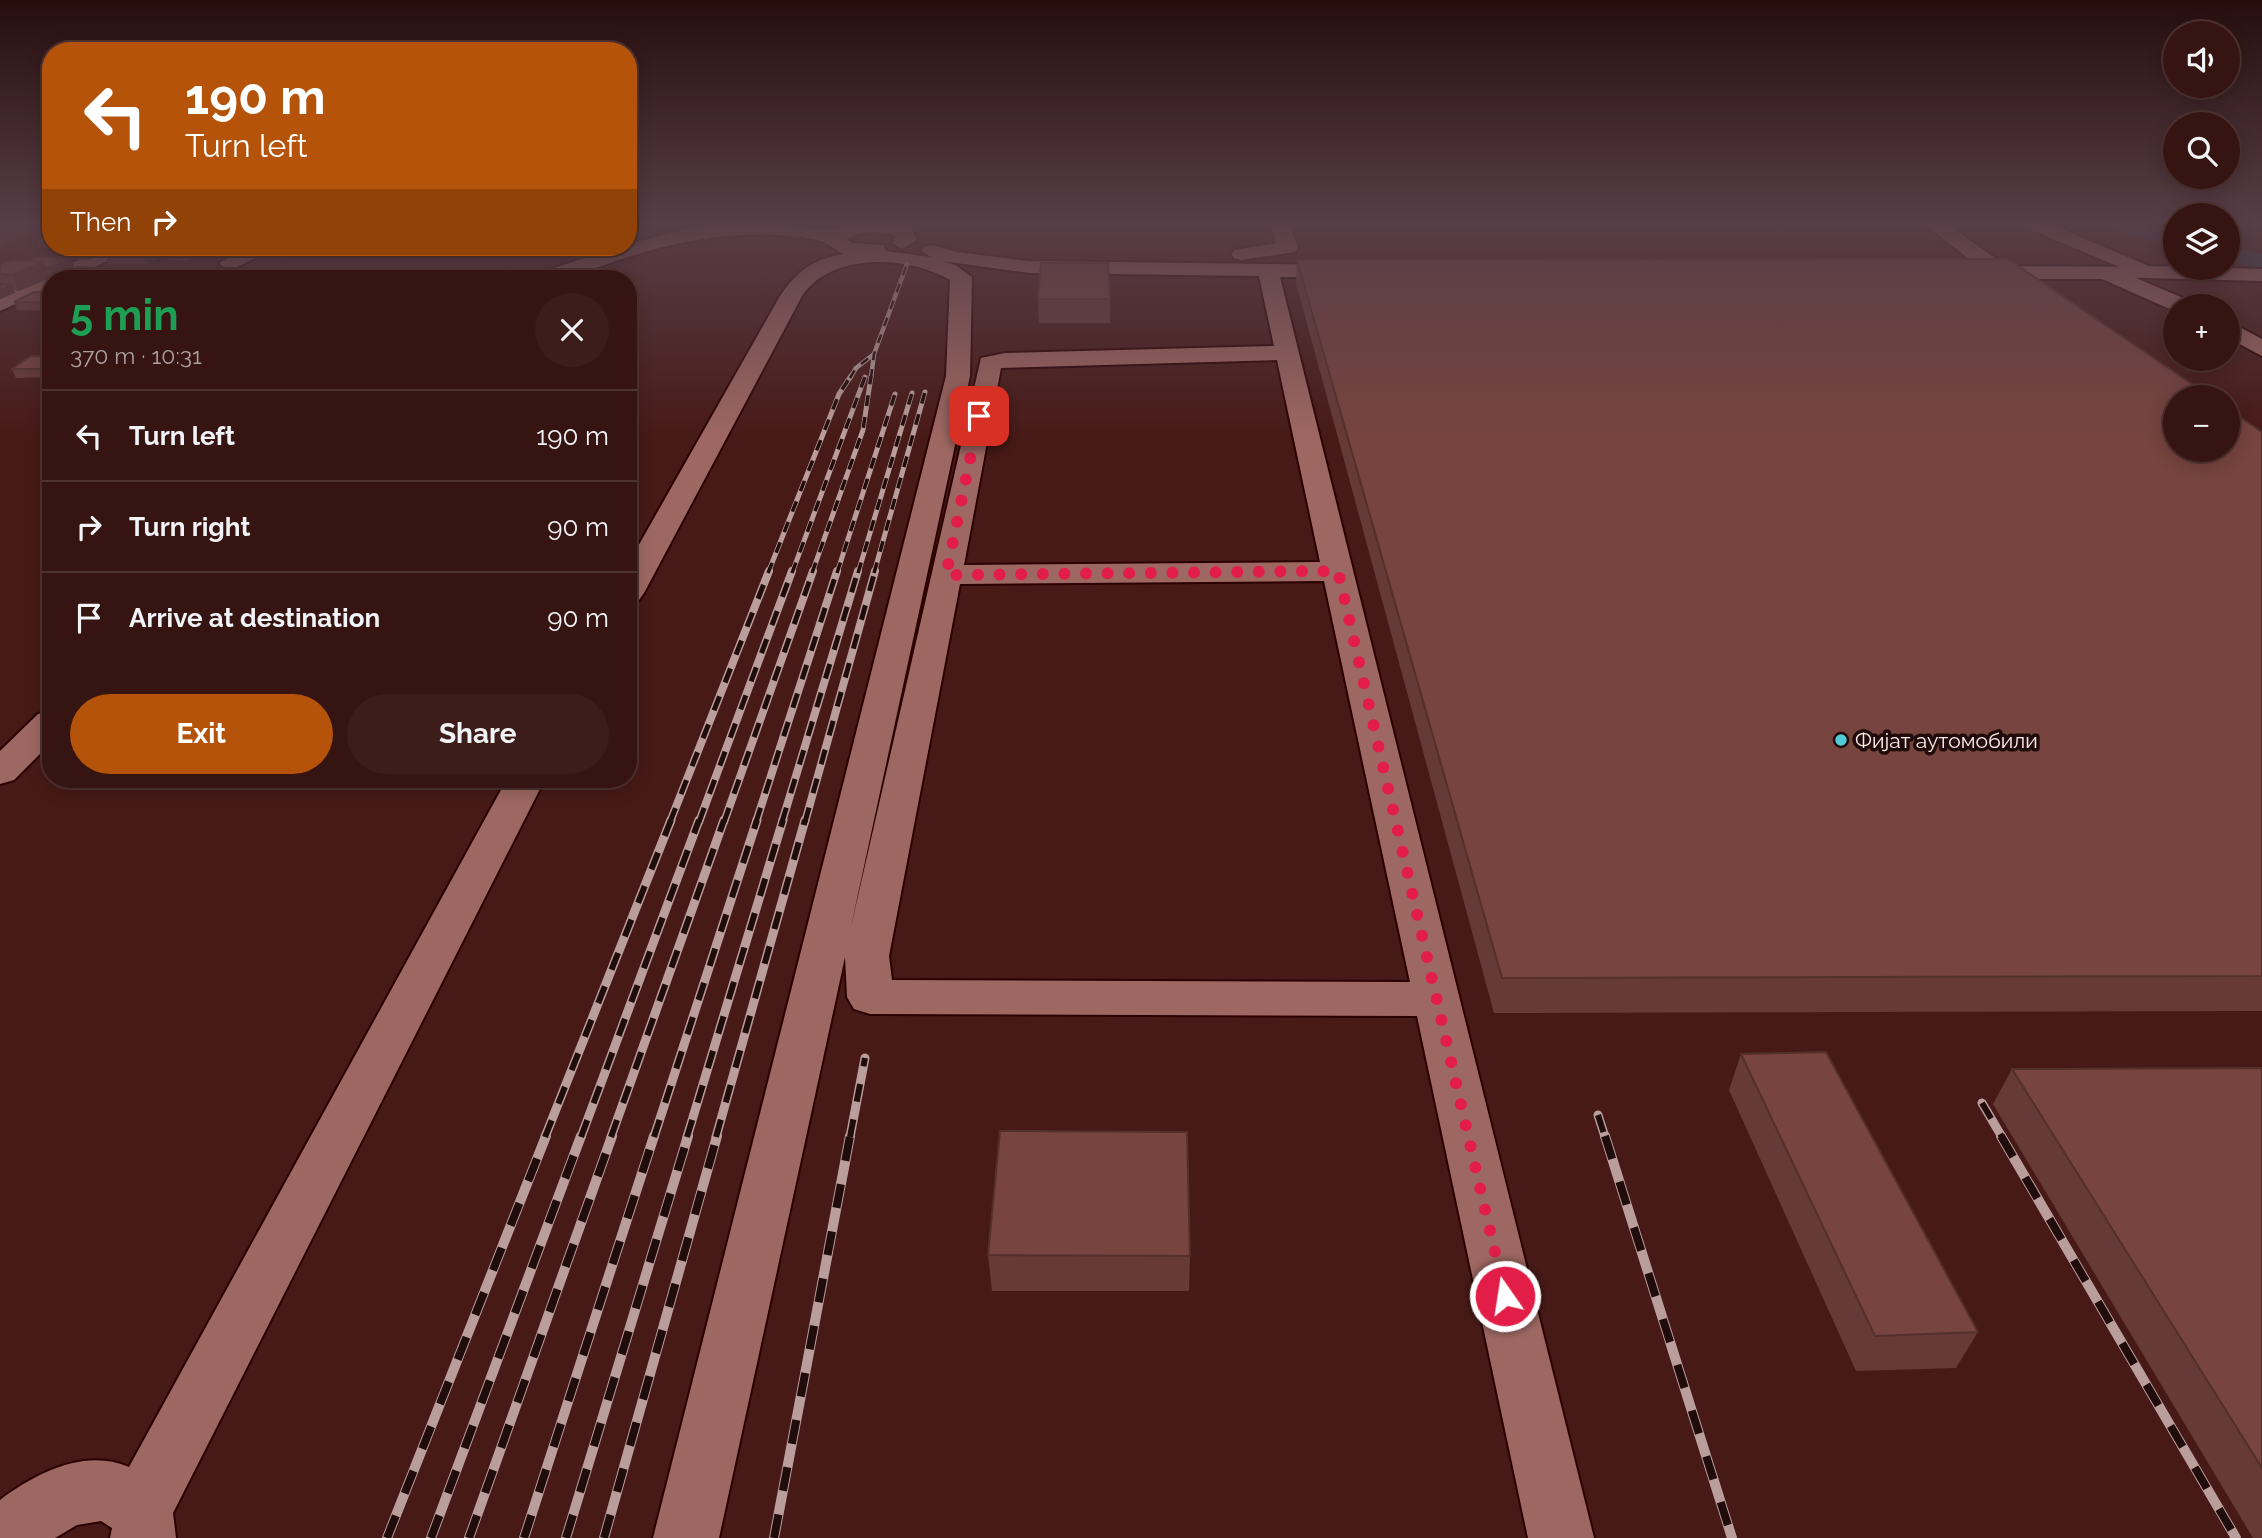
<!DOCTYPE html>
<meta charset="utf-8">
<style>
:root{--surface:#351411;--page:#3d1d1a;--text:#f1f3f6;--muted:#aa9e9f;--line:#4f3331;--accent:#b45309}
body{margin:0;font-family:Raleway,sans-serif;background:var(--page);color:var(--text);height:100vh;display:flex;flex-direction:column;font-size:26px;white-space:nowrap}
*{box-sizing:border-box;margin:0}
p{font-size:23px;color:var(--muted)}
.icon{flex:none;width:38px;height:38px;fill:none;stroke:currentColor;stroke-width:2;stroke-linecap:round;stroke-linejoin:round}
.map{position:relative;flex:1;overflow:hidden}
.drawer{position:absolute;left:42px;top:270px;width:595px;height:518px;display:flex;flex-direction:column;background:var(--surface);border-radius:28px;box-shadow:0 4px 18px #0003,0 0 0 2px var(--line)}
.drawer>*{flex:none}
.top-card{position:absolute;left:42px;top:42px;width:595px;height:214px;border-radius:28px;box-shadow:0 4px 18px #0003,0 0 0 2px var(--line);background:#b45309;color:#fff;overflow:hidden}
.fabs{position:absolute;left:2163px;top:21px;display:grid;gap:14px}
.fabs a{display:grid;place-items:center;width:77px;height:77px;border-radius:50%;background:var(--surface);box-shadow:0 4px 18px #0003,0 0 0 2px var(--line);font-size:35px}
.pin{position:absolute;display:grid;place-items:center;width:60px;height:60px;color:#fff;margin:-30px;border-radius:14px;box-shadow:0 4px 10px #0006}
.me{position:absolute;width:77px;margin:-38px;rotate:347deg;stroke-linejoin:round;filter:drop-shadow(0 0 5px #0008)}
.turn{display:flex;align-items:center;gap:24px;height:147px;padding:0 28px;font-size:32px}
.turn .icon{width:91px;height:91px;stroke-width:2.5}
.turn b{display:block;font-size:49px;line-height:60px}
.then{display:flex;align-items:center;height:66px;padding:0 28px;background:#0003;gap:14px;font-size:26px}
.round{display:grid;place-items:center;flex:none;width:74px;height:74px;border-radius:37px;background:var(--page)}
.head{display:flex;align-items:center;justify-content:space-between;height:119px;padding:0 28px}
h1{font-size:42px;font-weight:700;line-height:52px;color:#1e9e55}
.cta{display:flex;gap:14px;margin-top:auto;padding:14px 28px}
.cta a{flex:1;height:80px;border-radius:42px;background:var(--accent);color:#fff;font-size:28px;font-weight:700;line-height:80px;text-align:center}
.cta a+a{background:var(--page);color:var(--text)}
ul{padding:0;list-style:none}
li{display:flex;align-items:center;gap:21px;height:91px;padding:0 28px;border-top:2px solid var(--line)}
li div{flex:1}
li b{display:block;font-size:26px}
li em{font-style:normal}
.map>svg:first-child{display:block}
</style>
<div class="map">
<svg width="2262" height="1538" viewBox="0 0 2262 1538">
<rect width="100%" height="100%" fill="#471a17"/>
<g fill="#1d4348">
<path d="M2086 223H2134L2175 233V246Z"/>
<path d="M2228 246 2262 254V269L2228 260Z"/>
</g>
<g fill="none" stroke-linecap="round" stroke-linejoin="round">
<defs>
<g id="minor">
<path d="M851 223H895L912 228 917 240 902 249 892 243 896 236C879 231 862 230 847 239L853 243 884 245 886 251 931 257 921 251 924 247 931 245 957 252 1029 261 1349 265 1360 271 1349 277H1280L1594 1538H1528L1417 1016 870 1014 854 1009 847 997 845 957 719 1538H653L946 376 950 280C908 255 831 252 802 296L644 593 639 600 628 603V564L780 296C797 271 813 259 844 254 836 251 828 243 821 241 764 227 690 237 635 255 601 265 572 280 536 278L539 273 618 247H628V244L691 228 743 224 833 230ZM942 261 1029 273 1259 276 1274 346 1005 353 981 358 850 931 970 376 972 277 955 265ZM1277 360 1320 562 964 565 1001 368ZM1324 581 1410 982 892 980 889 956 960 584Z"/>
<path d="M1269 223H1289L1298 248 1295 252 1241 260 1234 258 1231 254 1234 250 1276 243Z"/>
<path d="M1923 223H1946L2006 266 2154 267 2157 272 2154 277 2136 278 2190 301 2193 306H2175L2174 311 2102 279H2021L2010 285 1997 279 1968 278 1965 273 1968 268 1979 267Z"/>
<path d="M106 247H132L129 251 71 278H51V288L0 311V296Z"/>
<path d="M249 247H276L237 267H223L219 263Z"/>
<path d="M2228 321 2262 339V356L2228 338Z"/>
<path d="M51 711V743L14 780 0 784V751L38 714Z"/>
<path d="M507 779H545L173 1513 176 1538H110L112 1528 101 1521 77 1525 55 1538H0V1500C36 1473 85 1448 129 1467Z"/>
</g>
<path id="tertiary" d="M2021 223H2048L2149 266 2262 269V281L2146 278 2024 227Z"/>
</defs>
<use href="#minor" stroke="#2b0102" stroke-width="4"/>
<use href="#tertiary" stroke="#2b0102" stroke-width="4"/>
<use href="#minor" fill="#9e6862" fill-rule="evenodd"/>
<use href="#tertiary" fill="#9e6862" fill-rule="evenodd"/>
<defs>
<g id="rail-far4">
<path d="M850 378 856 368 874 354"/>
<path d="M871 378 874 354 907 264"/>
</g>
<g id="rail-far3">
<path d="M768 573 839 394 851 376"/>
<path d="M792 573 865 377"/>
<path d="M812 573 863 430 871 376"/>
<path d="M837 573 895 394"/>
<path d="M858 573 912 393"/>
<path d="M874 573 925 392"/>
</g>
<g id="rail-far2">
<path d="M670 822 769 571"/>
<path d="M699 822 792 571"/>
<path d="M724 822 813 571"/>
<path d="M756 822 837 571"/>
<path d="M782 822 858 571"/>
<path d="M805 822 875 571"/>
</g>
<g id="rail-far1">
<path d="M1982 1103 2002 1137"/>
<path d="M1598 1115 1605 1137"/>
<path d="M545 1137 671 820"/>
<path d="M581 1137 699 820"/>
<path d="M611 1137 724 820"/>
<path d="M654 1137 757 820"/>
<path d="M687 1137 783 820"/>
<path d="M716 1137 805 820"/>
<path d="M850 1137 865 1058"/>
</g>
<g id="rail">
<path d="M1605 1136 1732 1538"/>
<path d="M2001 1136 2236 1538"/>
<path d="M387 1538 546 1136"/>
<path d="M431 1538 581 1136"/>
<path d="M469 1538 612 1136"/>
<path d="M524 1538 654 1136"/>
<path d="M566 1538 688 1136"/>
<path d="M604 1538 717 1136"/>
<path d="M774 1538 850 1136"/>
</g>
</defs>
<use href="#rail-far4" stroke="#ba9e9b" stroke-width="4.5"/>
<use href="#rail-far3" stroke="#ba9e9b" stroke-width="5"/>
<use href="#rail-far2" stroke="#ba9e9b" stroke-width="8"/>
<use href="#rail-far1" stroke="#ba9e9b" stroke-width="9"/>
<use href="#rail" stroke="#ba9e9b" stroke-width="10"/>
<use href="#rail-far4" stroke="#200c0a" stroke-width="2.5" stroke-dasharray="9" stroke-linecap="butt"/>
<use href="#rail-far3" stroke="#200c0a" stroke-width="3.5" stroke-dasharray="11" stroke-linecap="butt"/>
<use href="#rail-far2" stroke="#200c0a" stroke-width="5" stroke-dasharray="15" stroke-linecap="butt"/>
<use href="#rail-far1" stroke="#200c0a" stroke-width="6" stroke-dasharray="18" stroke-linecap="butt"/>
<use href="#rail" stroke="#200c0a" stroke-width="8" stroke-dasharray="24" stroke-linecap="butt"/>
</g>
<g fill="#663a36">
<path d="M0 223H47V225L51 224V247H58H40L37 239 43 237H41L38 231 28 235H13L15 240 0 248Z"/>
<path d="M2232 223H2262V227L2259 225 2256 230 2242 231 2231 226Z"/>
<path d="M64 247H154L158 258 146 264H109L104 252 89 260 68 259H71L74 267 52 276H49L50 278 19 291 14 290 15 293 0 299V265L59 258 56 251Z"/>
<path d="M212 249 187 261 167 260 164 252Z"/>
<path d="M309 249 288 259 261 257 258 250Z"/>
<path d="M1297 260 2262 432V1011L1494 1013 1296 283Z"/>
<path d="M51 292V311L17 310 14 302Z"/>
<path d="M1038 299H1110V323H1039Z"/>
<path d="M51 356V377L16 378 12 369Z"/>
<path d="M1741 1054 1978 1332 1956 1368 1856 1371 1729 1090Z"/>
<path d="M2262 1068V1538H2253L1993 1104 2012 1069Z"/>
<path d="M988 1255 1190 1256 1189 1291H992Z"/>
</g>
<g fill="#53302c">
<path d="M36 223H47L48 226 38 229V231L28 235 24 228Z"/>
<path d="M12 232 15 240 0 248V238Z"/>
<path d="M97 247H109L103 249 104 252 89 260 86 252Z"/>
<path d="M127 247H154L158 258 146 264 140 249Z"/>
<path d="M198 247H211L212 249 187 261 185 253Z"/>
<path d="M295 247H309V249L288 259 285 252Z"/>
<path d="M71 259 74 267 52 276 48 268Z"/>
<path d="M43 262 50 278 19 291 12 275Z"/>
<path d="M110 268 113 276 108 278H90Z"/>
<path d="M12 285 15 293 0 299V290Z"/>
<path d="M51 366V377L47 369Z"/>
</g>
<g fill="#77443f" stroke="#53302c" stroke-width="2">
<path d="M0 223H36L24 228 0 227Z"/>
<path d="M51 224V230L38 229Z"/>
<path d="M0 232H12L0 238Z"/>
<path d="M51 233V240L37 239Z"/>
<path d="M64 247H97L86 252 56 251Z"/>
<path d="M107 247H144L140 249H103Z"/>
<path d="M176 247H198L185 253 164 252Z"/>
<path d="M264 247H295L285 252 258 250Z"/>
<path d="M40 256 71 259 48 268H45L43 262 28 261Z"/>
<path d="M2008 259 2211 397H2175V450H2228V409L2262 432V976L1502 978 1297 260Z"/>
<path d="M12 260 43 262 12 275 0 274V265Z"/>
<path d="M1041 263H1108L1110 299H1038Z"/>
<path d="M77 267 110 268 90 278 56 277Z"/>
<path d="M0 284 12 285 0 290Z"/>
<path d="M34 292H51V302L48 303 14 302Z"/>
<path d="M31 356H51V366L47 369H12Z"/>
<path d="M1826 1052 1978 1332 1875 1336 1741 1054Z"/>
<path d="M2262 1068V1468L2012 1069Z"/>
<path d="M1000 1131 1187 1132 1190 1256 988 1255Z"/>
</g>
<linearGradient id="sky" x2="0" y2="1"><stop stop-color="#270e0d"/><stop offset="0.51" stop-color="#583e47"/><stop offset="1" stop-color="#583e47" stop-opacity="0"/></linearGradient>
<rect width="2262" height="438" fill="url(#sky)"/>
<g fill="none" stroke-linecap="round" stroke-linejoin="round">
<path stroke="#e11d48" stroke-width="12" stroke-dasharray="0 21.6" d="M979 416 946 575 1338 571 1505 1296"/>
</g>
<circle fill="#52cbd9" stroke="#200c0a" stroke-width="2.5" cx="1841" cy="740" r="7"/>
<g text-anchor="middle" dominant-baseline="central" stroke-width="7" stroke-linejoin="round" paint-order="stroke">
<g font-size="21" fill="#feebe8" stroke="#200c0a" text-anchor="start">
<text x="1855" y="740">Фијат аутомобили</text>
</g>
</g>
</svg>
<div class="fabs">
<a><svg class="icon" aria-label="sound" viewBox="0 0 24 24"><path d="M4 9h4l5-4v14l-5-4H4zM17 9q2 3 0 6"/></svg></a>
<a><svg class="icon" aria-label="search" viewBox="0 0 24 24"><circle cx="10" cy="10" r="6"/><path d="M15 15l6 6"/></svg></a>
<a><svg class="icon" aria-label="layers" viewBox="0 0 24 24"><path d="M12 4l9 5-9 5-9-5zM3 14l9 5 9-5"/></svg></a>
<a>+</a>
<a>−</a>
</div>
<div class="pin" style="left:979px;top:416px;background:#d93025"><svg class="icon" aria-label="arrive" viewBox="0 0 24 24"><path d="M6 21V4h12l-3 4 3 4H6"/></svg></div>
<svg class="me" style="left:1505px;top:1296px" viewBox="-20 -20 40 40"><circle r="17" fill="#e11d48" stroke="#fff" stroke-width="3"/><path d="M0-11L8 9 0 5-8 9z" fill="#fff"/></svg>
<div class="top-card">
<div class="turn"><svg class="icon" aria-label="left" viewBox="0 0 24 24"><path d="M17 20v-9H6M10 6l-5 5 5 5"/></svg><div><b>190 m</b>Turn left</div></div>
<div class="then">Then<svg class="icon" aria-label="right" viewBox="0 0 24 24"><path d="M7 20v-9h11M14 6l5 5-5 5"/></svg></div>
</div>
<section class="drawer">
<div class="head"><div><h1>5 min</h1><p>370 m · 10:31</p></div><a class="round"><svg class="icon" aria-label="close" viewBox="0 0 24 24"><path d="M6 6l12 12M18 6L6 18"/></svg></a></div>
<ul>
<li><svg class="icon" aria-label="left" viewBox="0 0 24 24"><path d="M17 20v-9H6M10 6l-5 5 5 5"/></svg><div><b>Turn left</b></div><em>190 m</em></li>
<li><svg class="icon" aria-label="right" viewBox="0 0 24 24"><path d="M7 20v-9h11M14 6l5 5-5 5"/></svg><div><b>Turn right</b></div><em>90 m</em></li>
<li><svg class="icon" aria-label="arrive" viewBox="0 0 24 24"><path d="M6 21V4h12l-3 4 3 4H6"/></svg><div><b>Arrive at destination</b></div><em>90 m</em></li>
</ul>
<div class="cta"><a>Exit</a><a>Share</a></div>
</section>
</div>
